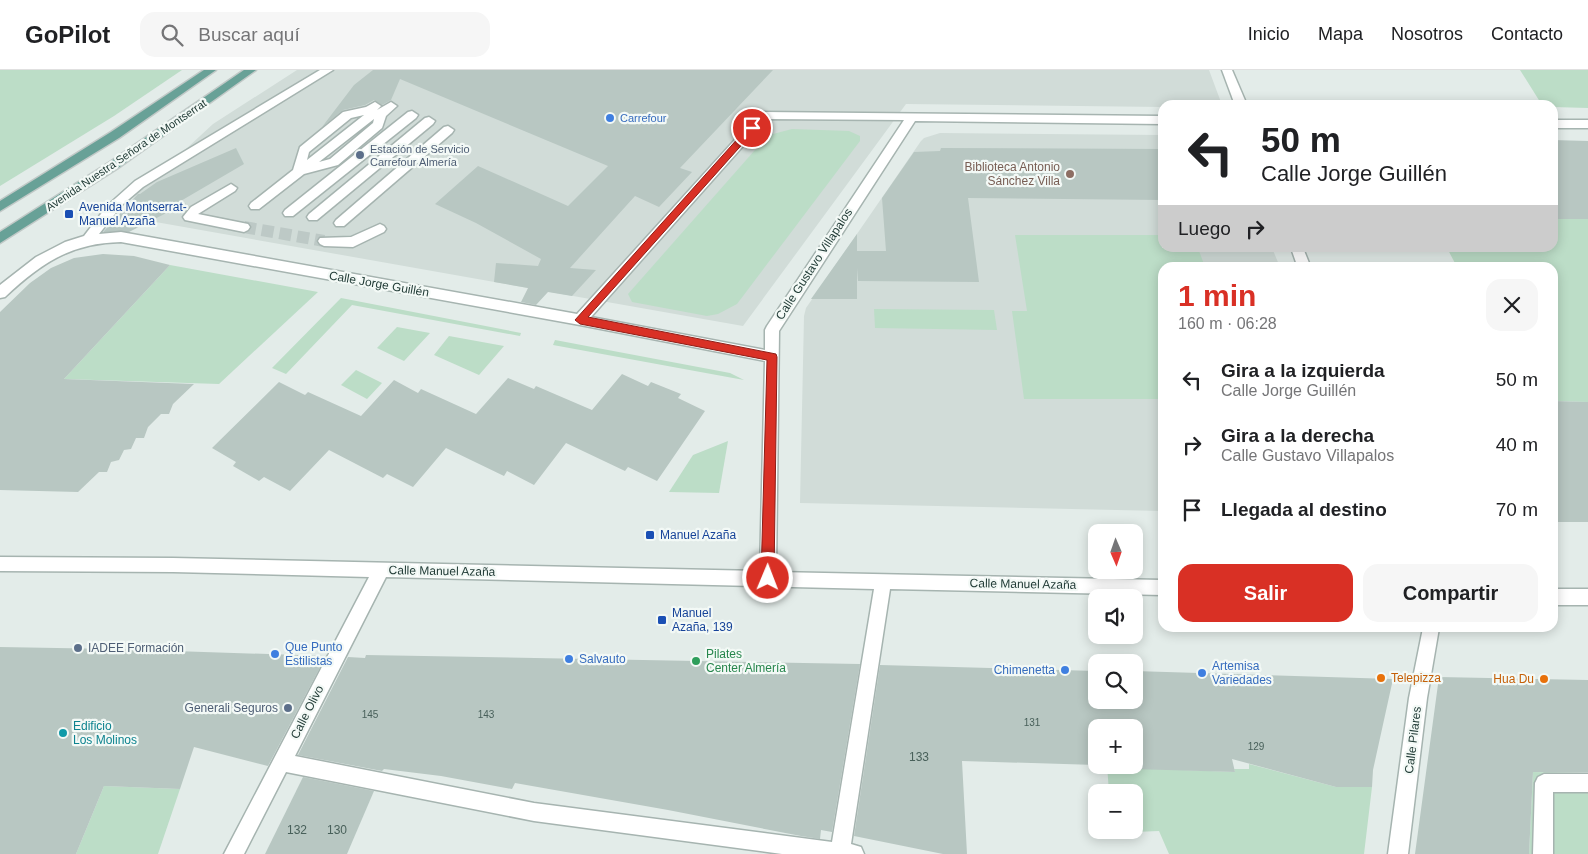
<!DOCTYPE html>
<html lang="es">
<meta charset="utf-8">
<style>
:root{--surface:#fff;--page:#f6f6f6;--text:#202124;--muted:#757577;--line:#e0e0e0;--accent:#d93025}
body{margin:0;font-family:Arial,sans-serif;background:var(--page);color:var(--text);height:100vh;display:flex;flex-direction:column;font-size:19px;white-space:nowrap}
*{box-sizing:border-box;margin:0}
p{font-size:16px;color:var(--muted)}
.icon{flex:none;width:28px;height:28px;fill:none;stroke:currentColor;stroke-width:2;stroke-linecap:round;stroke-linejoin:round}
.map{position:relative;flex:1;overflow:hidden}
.panel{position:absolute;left:1158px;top:192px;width:400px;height:370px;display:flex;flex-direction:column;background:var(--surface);border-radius:15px;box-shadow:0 2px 12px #0003}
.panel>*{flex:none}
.banner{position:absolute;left:1158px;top:30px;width:400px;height:152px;border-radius:15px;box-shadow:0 2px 12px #0003;background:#fff;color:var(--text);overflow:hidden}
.needle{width:32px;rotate:178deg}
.controls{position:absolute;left:1088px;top:454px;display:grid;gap:10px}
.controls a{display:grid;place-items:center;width:55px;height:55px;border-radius:10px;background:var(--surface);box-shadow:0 2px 12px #0003;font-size:25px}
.pin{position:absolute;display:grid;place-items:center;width:42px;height:42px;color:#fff;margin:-21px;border:2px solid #fff;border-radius:50%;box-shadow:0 1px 5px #0007}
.me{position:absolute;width:55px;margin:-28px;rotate:1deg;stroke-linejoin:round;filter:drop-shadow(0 0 4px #0008)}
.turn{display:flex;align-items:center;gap:18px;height:105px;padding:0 20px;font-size:22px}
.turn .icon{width:65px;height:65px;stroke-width:2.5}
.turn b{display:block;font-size:35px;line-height:42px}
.then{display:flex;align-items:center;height:48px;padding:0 20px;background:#0003;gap:10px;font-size:19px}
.round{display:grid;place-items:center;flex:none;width:52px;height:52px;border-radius:15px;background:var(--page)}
.head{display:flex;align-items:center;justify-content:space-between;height:85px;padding:0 20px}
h1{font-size:30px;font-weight:600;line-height:38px;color:var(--accent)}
.button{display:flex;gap:10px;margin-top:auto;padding:10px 20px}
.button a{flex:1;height:58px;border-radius:15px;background:var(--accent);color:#fff;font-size:20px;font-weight:600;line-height:58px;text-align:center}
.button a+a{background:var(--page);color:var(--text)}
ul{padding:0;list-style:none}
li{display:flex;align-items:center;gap:15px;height:65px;padding:0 20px}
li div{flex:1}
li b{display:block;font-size:19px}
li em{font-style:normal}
header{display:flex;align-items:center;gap:30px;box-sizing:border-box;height:70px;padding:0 25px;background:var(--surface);border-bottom:1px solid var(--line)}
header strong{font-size:24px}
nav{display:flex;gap:28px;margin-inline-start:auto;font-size:18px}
.search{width:350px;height:45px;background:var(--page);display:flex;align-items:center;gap:12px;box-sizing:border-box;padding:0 18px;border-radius:15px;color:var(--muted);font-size:19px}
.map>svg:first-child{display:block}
</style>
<header>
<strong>GoPilot</strong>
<div class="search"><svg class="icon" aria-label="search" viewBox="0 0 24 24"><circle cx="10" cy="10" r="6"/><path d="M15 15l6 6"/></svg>Buscar aquí</div>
<nav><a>Inicio</a><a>Mapa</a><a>Nosotros</a><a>Contacto</a></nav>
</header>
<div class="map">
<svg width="1588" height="784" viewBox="0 0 1588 784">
<rect width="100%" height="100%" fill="#e3ece9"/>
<g fill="#d1dcd8">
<path d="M297 0H1209L1222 35H1162V37L906 34 743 256 133 148 130 133 134 127 213 54Z"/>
<path d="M940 63 1162 65V178H1272L1280 197 1162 198V441L800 433 804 246 806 238 921 71 924 68Z"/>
</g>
<g fill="#bcddc7">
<path d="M0 0H182L114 46 0 116Z"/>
<path d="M1520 0H1588V38L1553 37 1552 35H1542Z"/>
<path d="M792 59 849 61 860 66V71L737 234 718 244 707 246 632 232 628 224 762 72 773 64Z"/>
<path d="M1553 148 1588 149V332L1553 331 1552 198 1457 197 1447 178H1552Z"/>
<path d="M1015 165H1159L1162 170V178H1198L1205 197 1162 198V329H1024L1012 241H1027Z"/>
<path d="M170 195 318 222 219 314 64 309Z"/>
<path d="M341 228 521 263 520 266 352 235 286 304 272 298Z"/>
<path d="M874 239 994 240 997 260 875 258Z"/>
<path d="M397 257 430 263 404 291 377 278Z"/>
<path d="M449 266 504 276 479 305 434 285Z"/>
<path d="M555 270 730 303 744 310 553 275Z"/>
<path d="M356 300 382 313 367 329 341 315Z"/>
<path d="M728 371 719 423 669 422 693 385Z"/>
<path d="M1249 694 1336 717H1372L1364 784H1169L1159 761 1110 763V760H1134V722H1109L1107 695H1132V698L1235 702 1234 699H1249Z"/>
<path d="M1533 702 1588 703V784H1529Z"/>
<path d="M104 716 180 719 158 784H76Z"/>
</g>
<g fill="#b8c7c2">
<path d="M373 0H773L680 98 692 102 659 137 635 126 570 198 596 200 572 226 548 222 536 235 521 232 528 218 494 212 496 193 538 196 541 189 476 153 435 134 478 96 568 136 608 96 400 9 391 30 382 35 374 30 365 35 343 40 322 57 354 15Z"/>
<path d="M1552 70 1588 71V149H1552Z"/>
<path d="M236 78 244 94 179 132 186 133 129 162H103L138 124H140L157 112Z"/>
<path d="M941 78 1162 79V130L968 128 979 212 858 211 857 198V229H811L857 164V181H886L882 128 914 82 940 81Z"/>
<path d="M103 184 134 186 170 195 64 309 194 314 173 334 169 344H161L148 357 144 368H136L131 379 124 380 119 390 111 392 107 402H99L78 422 0 420V242L30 213 51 198 74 188Z"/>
<path d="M622 304 648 316 651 312 681 324 678 328 705 341 657 411 628 397 625 401 566 373 534 415 507 401 504 406 446 378 413 417 387 404 383 408 329 380 290 421 264 407 259 411 233 396 236 392 212 378 279 312 305 325 308 322 361 346 394 310 418 323 421 319 476 344 508 308 534 319 536 316 592 340Z"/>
<path d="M1552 331 1588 332V452H1552Z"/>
<path d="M0 577 114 579 326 586 268 696 194 677 180 719 104 716 76 784H0Z"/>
<path d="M366 585 860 594 832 762 821 760 820 769 801 766 668 740 515 713 512 719 441 706 384 699 382 701 298 685 348 587 365 588Z"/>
<path d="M880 595 1096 601V630H1134V601L1393 609 1373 700 1372 717H1336L1232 689 1235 702 1132 699 1134 658H1096V695L962 691 967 784H943L854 766Z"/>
<path d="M1439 607 1588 610V702H1533L1529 784H1415Z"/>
<path d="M303 707 374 721 347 784H265Z"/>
</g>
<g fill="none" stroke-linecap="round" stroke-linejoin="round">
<path stroke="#bdc9c6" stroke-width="12" stroke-dasharray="12 6" stroke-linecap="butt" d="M244 157 324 171"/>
<defs>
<g id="minor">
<path d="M320 0H333L143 117 122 135 99 164 121 162 577 244 760 42 1162 46V54L915 51 779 261 776 502 1162 510V525L890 519 851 774 861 777 864 784H782L534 751 286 702 244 784H224L369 507 173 502 0 501V487L173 488 760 501 765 291 580 255 121 172C71 173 41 193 5 227L0 228V215L36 187 65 172 84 166 107 136 135 111ZM767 49 904 50 767 256 765 260V280L591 247ZM386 507 874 519 832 772 534 733 295 686Z"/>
<path d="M1222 0H1232L1247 35H1235Z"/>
<path d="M375 32 381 36 377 40 391 32 397 36 386 46 382 58 338 95 304 104 259 139H251L249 136 251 133 293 100 300 77 343 42 366 37ZM364 45 307 90 309 82 351 48ZM374 49 373 53 330 89 319 92Z"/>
<path d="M412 41 418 45 416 48 293 146H285L283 143 285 140 408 42Z"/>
<path d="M429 47 435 51 433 54 317 150H309L307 147 309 144 425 48Z"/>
<rect x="1552" y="50" width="36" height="8"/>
<path d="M448 56 454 60 452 63 344 156H336L334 153 336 150 444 57Z"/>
<path d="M231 114 237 118 235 121 198 144 248 154 250 157 248 160 244 162 185 150 183 147 191 137Z"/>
<path d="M380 154 384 156 386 159 384 162 353 177 324 176 320 174 318 171 320 168 351 167Z"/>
<path d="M1291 178H1303L1311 198H1298Z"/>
<rect x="1552" y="519" width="36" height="16"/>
<path d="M1423 558H1439L1427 628 1408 784H1388L1409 628Z"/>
<path d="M1544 704H1588V722H1553V784H1533L1535 713 1538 707Z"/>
</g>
<g id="major">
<path d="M204 0H216L119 68 0 141V131L111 62Z"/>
<path d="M244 0H256L118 98 0 173V162L110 92Z"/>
</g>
</defs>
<use href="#minor" stroke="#a6b4b0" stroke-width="3"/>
<use href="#major" stroke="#c1c9c7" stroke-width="3"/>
<use href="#minor" fill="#fff" fill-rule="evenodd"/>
<use href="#major" fill="#68a197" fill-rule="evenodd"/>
</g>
<path fill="#d93025" stroke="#8d1f18" d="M752 55 755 56V60L588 247 776 284 777 287 774 508 772 512 768 514 763 512 761 508 767 290 580 254 575 250 749 56Z"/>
<g fill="#3f7fe0" stroke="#f3f9f6" stroke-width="2">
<circle cx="610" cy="48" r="5"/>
<circle cx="275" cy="584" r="5"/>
<circle cx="569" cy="589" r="5"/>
<circle cx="1065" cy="600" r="5"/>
<circle cx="1202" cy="603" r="5"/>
</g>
<g fill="#5c6f8a" stroke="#f3f9f6" stroke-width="2">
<circle cx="360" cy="85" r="5"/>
<circle cx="78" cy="578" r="5"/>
<circle cx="288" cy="638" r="5"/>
</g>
<circle fill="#8d6e63" stroke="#f3f9f6" stroke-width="2" cx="1070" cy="104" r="5"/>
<g fill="#1a4fb4" stroke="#f3f9f6" stroke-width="2">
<rect x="64" y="139" width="10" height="10" rx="2.5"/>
<rect x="645" y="460" width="10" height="10" rx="2.5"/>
<rect x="657" y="545" width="10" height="10" rx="2.5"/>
</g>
<circle fill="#2e9e5b" stroke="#f3f9f6" stroke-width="2" cx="696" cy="591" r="5"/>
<g fill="#e8710a" stroke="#f3f9f6" stroke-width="2">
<circle cx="1381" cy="608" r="5"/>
<circle cx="1544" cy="609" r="5"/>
</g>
<circle fill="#0f9aa8" stroke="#f3f9f6" stroke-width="2" cx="63" cy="663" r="5"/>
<g text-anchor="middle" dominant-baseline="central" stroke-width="4.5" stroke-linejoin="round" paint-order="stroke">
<g font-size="10" fill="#48605a">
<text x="370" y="644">145</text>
<text x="486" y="644">143</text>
<text x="1032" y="652">131</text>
<text x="1256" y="676">129</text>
</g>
<g font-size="11" fill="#366cbe" stroke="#f3f9f6" text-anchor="start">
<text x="620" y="48">Carrefour</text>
</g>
<g font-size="11" fill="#4e5e75" stroke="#f3f9f6" text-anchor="start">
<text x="370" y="79">Estación de Servicio<tspan x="370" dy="13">Carrefour Almería</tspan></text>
</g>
<g font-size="11" fill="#233d38" stroke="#f3f9f6">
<text transform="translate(126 85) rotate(-34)">Avenida Nuestra Señora de Montserrat</text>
</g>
<g font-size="12" fill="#785e54" stroke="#f3f9f6" text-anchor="end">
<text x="1060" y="97">Biblioteca Antonio<tspan x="1060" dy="14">Sánchez Villa</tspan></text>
</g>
<g font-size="12" fill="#164399" stroke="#f3f9f6" text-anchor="start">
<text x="79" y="137">Avenida Montserrat-<tspan x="79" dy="14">Manuel Azaña</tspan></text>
<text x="660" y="465">Manuel Azaña</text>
<text x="672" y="543">Manuel<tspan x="672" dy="14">Azaña, 139</tspan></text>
</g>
<g font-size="12" fill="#233d38" stroke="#f3f9f6">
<text transform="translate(814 194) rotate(-57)">Calle Gustavo Villapalos</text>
<text transform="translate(379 214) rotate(10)">Calle Jorge Guillén</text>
<text transform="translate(442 501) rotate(1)">Calle Manuel Azaña</text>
<text transform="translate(1023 514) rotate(1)">Calle Manuel Azaña</text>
<text transform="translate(307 642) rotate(-63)">Calle Olivo</text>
<text transform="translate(1413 670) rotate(-83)">Calle Pilares</text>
</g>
<g font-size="12" fill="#366cbe" stroke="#f3f9f6" text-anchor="start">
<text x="285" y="577">Que Punto<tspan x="285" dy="14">Estilistas</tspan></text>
<text x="579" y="589">Salvauto</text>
<text x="1212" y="596">Artemisa<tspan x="1212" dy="14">Variedades</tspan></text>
<text x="1055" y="600" text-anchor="end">Chimenetta</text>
</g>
<g font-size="12" fill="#4e5e75" stroke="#f3f9f6" text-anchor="start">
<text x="88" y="578">IADEE Formación</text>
<text x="278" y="638" text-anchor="end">Generali Seguros</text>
</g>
<g font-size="12" fill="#27864d" stroke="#f3f9f6" text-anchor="start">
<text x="706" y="584">Pilates<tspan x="706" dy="14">Center Almería</tspan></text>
</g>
<g font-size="12" fill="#c56008" stroke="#f3f9f6" text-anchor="start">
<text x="1391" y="608">Telepizza</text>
<text x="1534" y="609" text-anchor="end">Hua Du</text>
</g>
<g font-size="12" fill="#0d838f" stroke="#f3f9f6" text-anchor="start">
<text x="73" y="656">Edificio<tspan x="73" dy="14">Los Molinos</tspan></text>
</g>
<g font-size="12" fill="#48605a">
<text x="919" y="687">133</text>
<text x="297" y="760">132</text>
<text x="337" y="760">130</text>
</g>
</g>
</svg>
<div class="controls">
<a><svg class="needle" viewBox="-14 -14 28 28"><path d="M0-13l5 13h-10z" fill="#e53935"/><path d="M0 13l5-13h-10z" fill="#757577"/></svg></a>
<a><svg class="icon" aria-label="sound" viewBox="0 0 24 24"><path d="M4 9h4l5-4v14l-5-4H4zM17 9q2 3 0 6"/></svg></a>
<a><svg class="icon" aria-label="search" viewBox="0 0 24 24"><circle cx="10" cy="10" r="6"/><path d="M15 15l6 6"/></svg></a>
<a>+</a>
<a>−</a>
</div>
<div class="pin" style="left:752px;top:58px;background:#d93025"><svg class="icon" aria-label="arrive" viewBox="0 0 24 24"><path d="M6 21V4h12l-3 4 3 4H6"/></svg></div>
<svg class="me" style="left:768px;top:508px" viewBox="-20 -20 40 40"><circle r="17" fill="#d93025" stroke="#fff" stroke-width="3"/><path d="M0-11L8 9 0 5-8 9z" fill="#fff"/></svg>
<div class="banner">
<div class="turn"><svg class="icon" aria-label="left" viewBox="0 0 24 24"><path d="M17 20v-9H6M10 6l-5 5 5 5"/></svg><div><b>50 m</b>Calle Jorge Guillén</div></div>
<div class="then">Luego<svg class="icon" aria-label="right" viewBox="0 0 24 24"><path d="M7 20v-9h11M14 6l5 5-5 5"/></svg></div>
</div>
<section class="panel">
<div class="head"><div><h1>1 min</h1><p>160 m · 06:28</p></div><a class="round"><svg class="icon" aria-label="close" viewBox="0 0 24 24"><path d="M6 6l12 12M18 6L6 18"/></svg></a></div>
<ul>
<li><svg class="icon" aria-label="left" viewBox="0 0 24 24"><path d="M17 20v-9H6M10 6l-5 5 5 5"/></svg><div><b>Gira a la izquierda</b><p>Calle Jorge Guillén</p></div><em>50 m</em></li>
<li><svg class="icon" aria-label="right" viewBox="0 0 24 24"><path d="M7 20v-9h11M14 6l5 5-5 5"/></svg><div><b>Gira a la derecha</b><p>Calle Gustavo Villapalos</p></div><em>40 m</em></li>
<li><svg class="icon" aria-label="arrive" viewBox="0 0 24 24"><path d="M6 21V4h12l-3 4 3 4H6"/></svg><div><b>Llegada al destino</b></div><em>70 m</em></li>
</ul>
<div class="button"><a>Salir</a><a>Compartir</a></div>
</section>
</div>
